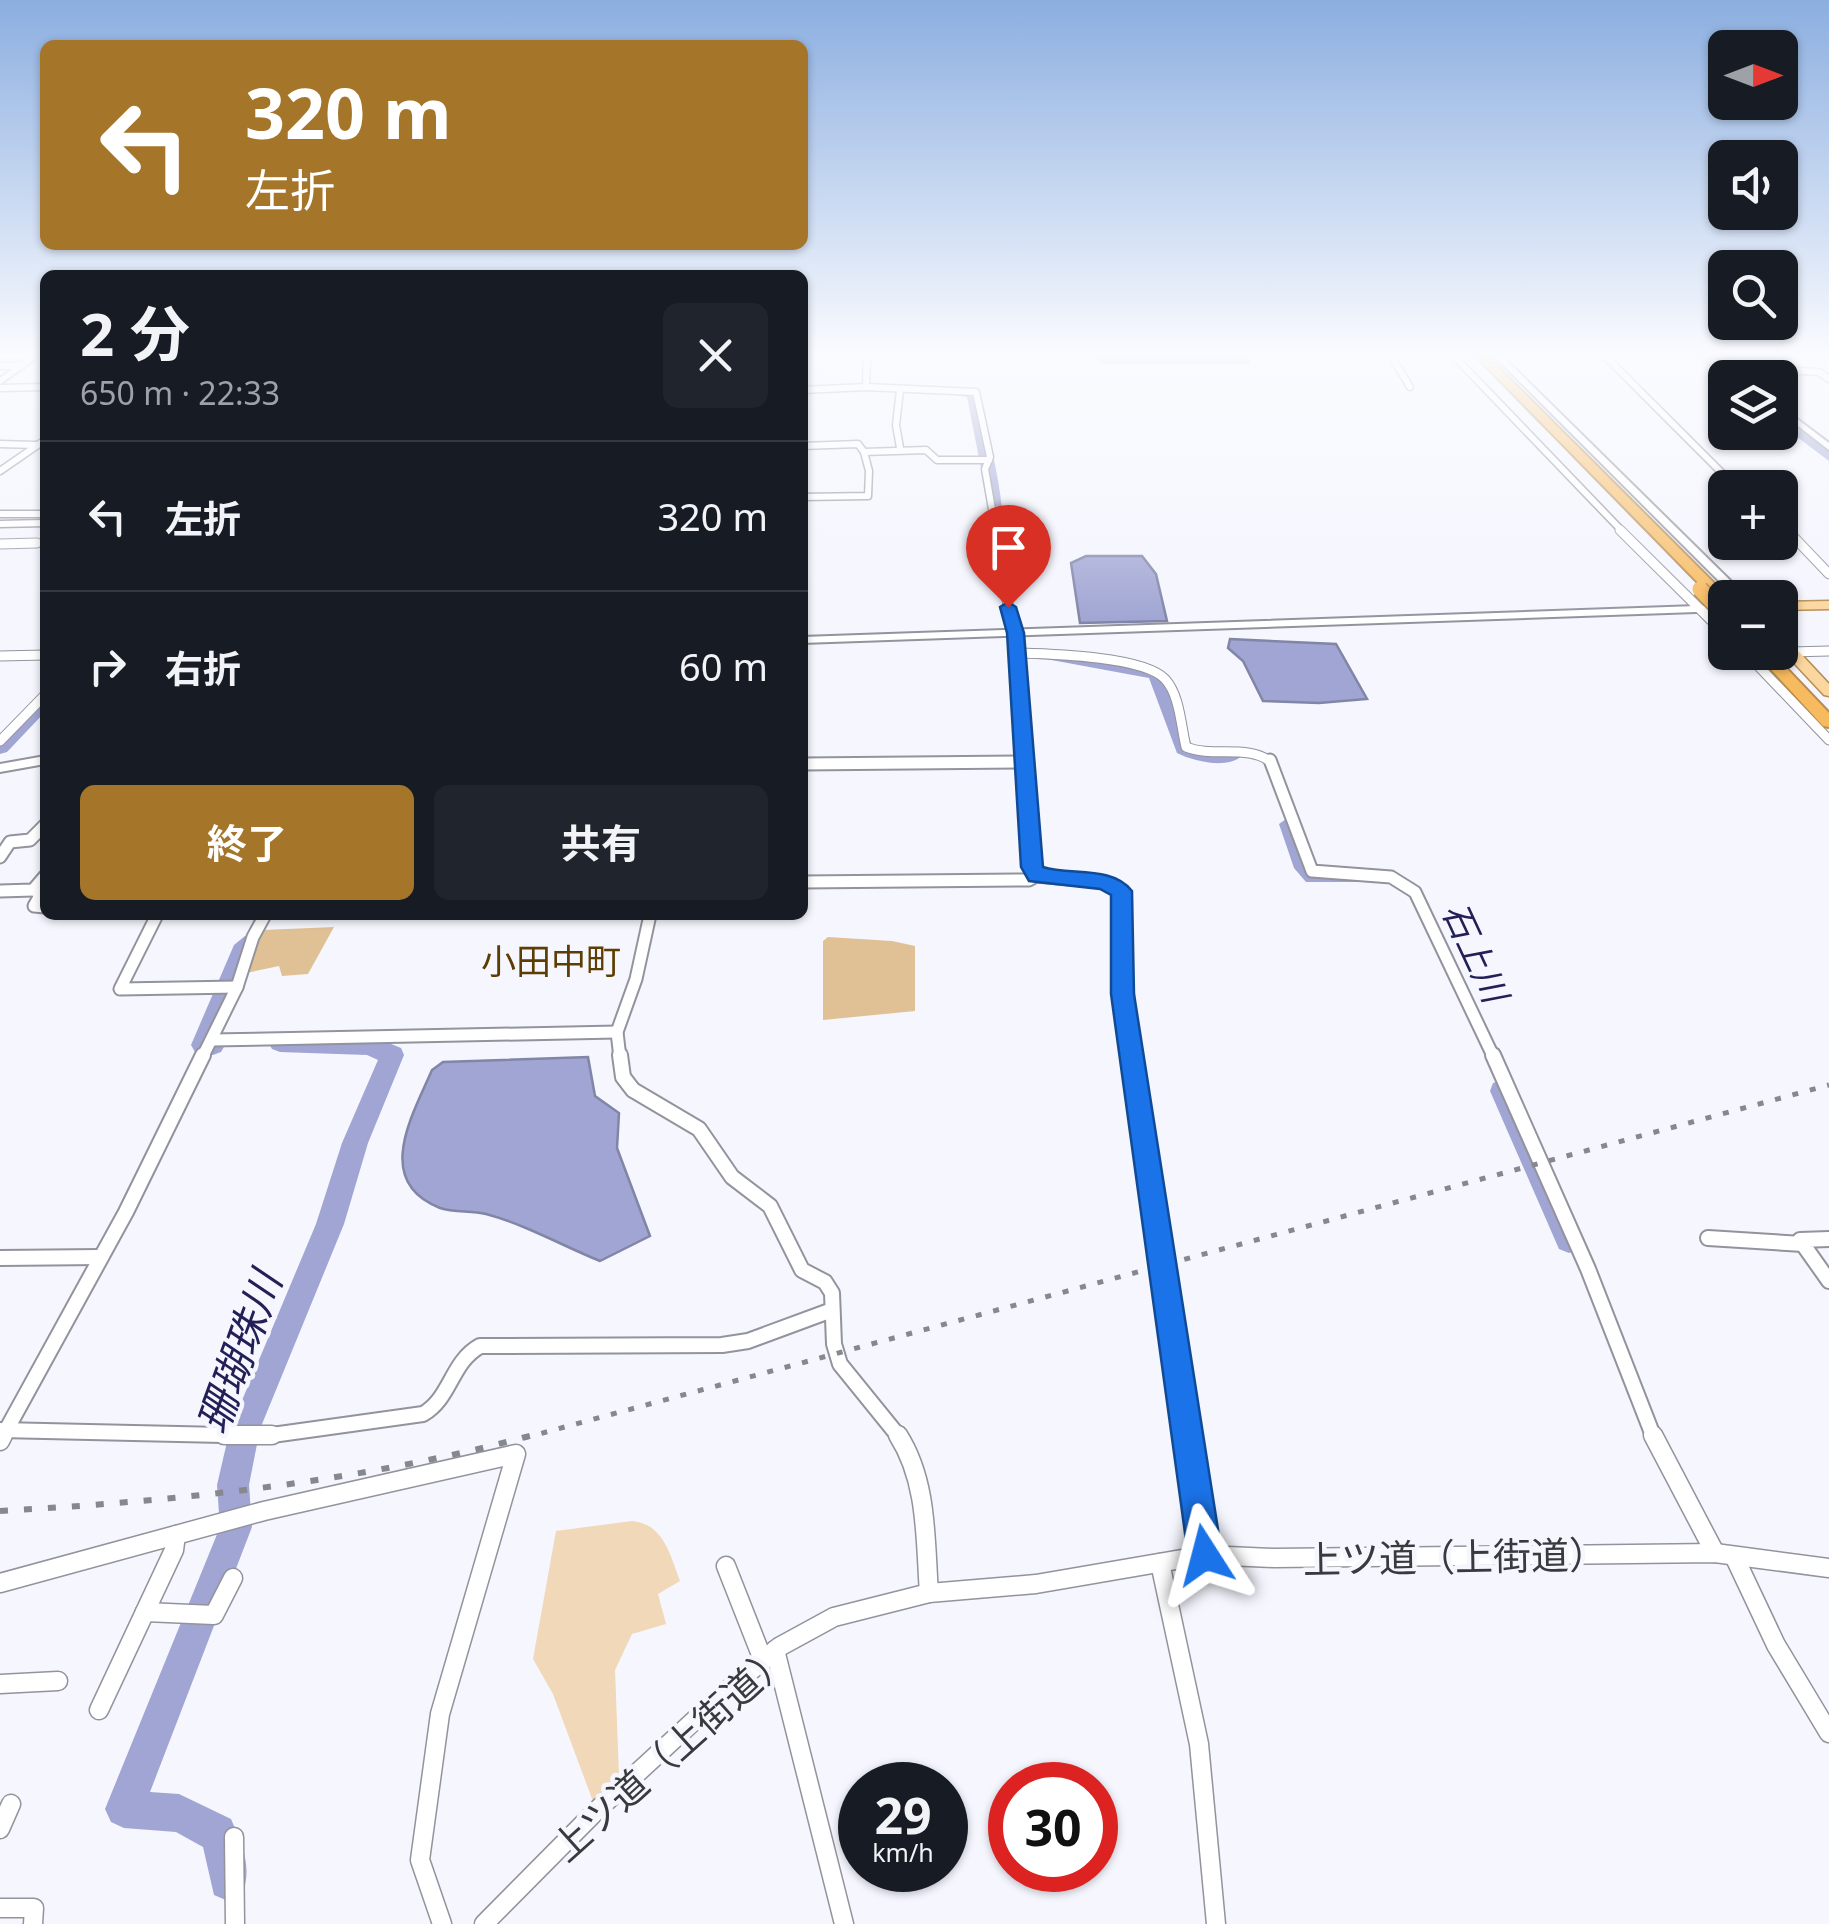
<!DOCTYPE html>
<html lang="ja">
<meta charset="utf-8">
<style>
:root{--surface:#171b24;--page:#20242c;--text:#f1f3f6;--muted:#9ea1a6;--line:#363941;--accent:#a57529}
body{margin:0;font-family:"Noto Sans","Noto Sans JP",sans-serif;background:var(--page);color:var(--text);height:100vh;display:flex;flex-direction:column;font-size:38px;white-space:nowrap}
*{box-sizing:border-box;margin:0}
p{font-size:32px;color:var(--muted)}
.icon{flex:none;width:55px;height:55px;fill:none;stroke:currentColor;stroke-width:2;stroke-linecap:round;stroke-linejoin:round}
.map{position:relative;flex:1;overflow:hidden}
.drawer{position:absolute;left:40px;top:270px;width:768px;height:650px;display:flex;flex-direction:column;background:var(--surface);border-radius:15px;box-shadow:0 2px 8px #0004}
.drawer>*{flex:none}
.guide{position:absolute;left:40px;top:40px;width:768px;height:210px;border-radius:15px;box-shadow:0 2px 8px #0004;background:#a57529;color:#fff;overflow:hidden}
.needle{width:65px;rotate:90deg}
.fabs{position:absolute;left:1708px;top:30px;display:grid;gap:20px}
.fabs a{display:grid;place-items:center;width:90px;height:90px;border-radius:15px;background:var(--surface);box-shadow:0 2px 8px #0004;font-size:50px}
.speed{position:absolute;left:838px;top:1762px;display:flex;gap:20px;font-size:50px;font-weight:700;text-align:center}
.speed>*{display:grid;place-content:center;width:130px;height:130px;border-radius:50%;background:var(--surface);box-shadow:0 2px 8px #0004;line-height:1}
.speed small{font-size:25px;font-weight:400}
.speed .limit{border:15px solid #d22;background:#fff;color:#111}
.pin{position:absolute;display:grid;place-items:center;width:85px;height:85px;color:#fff;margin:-102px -42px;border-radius:50% 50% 50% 0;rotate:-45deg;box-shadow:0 0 10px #0007}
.pin .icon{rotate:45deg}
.me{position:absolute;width:110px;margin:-55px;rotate:351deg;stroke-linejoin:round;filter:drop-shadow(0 0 8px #0008)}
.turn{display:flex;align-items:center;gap:35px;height:210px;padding:0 40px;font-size:45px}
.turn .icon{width:130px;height:130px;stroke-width:2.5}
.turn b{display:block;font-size:70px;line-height:85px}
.round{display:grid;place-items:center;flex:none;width:105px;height:105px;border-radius:15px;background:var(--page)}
.summary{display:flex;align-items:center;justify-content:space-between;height:170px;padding:0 40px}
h1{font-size:60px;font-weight:700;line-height:75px}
.button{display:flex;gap:20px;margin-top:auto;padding:20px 40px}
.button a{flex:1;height:115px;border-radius:15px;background:var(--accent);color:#fff;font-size:40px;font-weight:700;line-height:115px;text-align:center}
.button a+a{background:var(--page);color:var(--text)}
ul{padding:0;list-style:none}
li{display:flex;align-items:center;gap:30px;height:150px;padding:0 40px;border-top:2px solid var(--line)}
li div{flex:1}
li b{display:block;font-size:38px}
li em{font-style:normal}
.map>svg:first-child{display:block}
</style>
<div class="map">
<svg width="1829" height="1924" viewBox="0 0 1829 1924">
<rect width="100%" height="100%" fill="#f5f6fe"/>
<path fill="#f1d8b8" d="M632 1521C664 1524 670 1555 680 1581L658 1594 666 1624 632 1634 615 1670 619 1776 594 1804 553 1694 533 1659 556 1531Z"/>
<g fill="#e0c196">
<path d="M334 927 308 974 282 976 279 966 246 973 263 930Z"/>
<path d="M828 937 892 941 915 946V1011L823 1020V941Z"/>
</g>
<g fill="#a0a5d3" stroke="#8185a6" stroke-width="2.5">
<path d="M1097 352H1242L1249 363H1105L1099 361Z"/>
<path d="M1086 556H1142L1156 574 1167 621 1080 623 1071 563Z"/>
<path d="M1230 639 1336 644 1367 699 1319 703 1263 701 1243 661 1228 648Z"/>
<path d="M588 1057 595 1096 619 1113 617 1148 650 1236 600 1261C563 1246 524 1224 486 1214 471 1210 455 1213 440 1208 373 1182 412 1116 432 1070L443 1062Z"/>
</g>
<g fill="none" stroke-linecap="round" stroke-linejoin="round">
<g fill="#a0a5d3" fill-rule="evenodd">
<path d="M1692 352H1705L1735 378H1725V381Z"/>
<path d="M948 386 979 394C990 446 1009 505 1001 555H991L985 538 990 514 967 397 944 393V387Z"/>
<path d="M1780 414 1829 450V461L1780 424Z"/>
<path d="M1052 650 1161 670 1170 680 1192 746 1233 750 1242 756C1227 769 1195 762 1177 753L1149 678 1046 659 1044 655Z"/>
<path d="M45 696V712L7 752 0 754V737L39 697Z"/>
<path d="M1289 817 1299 824 1318 869 1359 872 1362 877 1359 882H1306L1294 868 1279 824Z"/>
<path d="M245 936 256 945 218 1037 225 1045 221 1052 213 1055 195 1052 191 1045 234 945Z"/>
<path d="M280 1032 369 1035 401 1048 404 1055 368 1143 344 1224 260 1429 249 1485 252 1527 150 1792 179 1794 231 1819C242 1845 253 1867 242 1895L228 1901 214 1895 203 1847 176 1832 124 1828 111 1822 105 1809 220 1527 217 1485 230 1429 316 1224 342 1143 378 1060 367 1055 280 1052 272 1049 268 1042 272 1035Z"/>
<path d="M1502 1080 1511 1083 1579 1231 1583 1240 1579 1249 1569 1253 1559 1249 1490 1091 1493 1083Z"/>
</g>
<defs>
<g id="street-far4">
<path d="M1389 352 1410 387"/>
<path d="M1450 352 1623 532"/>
<path d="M1601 352 1737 488"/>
<path d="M1825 352 1829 355"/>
<path d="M0 356H36"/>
<path d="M0 366H22"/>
<path d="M1731 367 1819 372 1829 379"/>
<path d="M866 387 867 352"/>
<path d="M0 388 45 387"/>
<path d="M802 390 866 387 976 392 990 457 985 469 993 515 990 532"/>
<path d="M900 390 896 425 900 448"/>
<path d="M0 444 36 445"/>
<path d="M802 446 858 444 864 452 926 450 937 460H989"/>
<path d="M0 471 45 440"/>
<path d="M802 497 868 496 869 471 864 452"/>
<path d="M0 514H45"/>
<path d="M1780 523 1789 532"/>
<path d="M0 524 45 523"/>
</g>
<g id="street-far3">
<path d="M990 530 1015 633 1024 762"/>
<path d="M1620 530 1725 634"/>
<path d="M1787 530 1829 574"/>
<path d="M0 544 37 543"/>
<path d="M1745 652 1829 740"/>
<path d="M1790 652 1829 651"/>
<path d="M1017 653C1049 654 1143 656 1165 679 1180 695 1181 727 1186 747 1213 758 1248 744 1271 762"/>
<path d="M0 656 45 655"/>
<path d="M0 741 45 695"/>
<path d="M976 762H1026"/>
</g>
<g id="street-far2">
<path d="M1024 760 1032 867 1036 876"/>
<path d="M1270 760 1312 871 1391 877 1415 892 1494 1058"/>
<path d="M802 764 1026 762"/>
<path d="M0 857 10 842 30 840 45 825"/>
<path d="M802 882 1029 880 1036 876 1104 882 1122 891 1131 1058"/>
<path d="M33 890 42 892 34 906 45 907"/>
<path d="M0 891 33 890 45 876"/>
<path d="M157 915 120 989 237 987"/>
<path d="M212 1040 617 1032"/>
<path d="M202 1058 237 987 253 937 265 915"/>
<path d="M620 1058 617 1032 636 979 650 915"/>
</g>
<g id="street-far1">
<path d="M620 1055 623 1077 633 1090 699 1129 732 1177 770 1206 802 1270 825 1282 832 1293 834 1344 840 1364 900 1438"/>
<path d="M1131 1055 1188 1438"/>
<path d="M1493 1055 1588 1269 1654 1438"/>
<path d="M1708 1238 1803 1244"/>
<path d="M1829 1239 1800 1240 1829 1281"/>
<path d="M0 1258 101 1257"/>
<path d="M0 1430 265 1436 423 1414C451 1398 451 1362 480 1346L722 1345 748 1341 832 1310"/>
<path d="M2 1438 126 1212 203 1055"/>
</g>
<g id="street">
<path d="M224 1435H272"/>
<path d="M898 1435C928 1482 925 1539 929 1593"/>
<path d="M1187 1435 1205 1555"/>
<path d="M1653 1435 1715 1553"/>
<path d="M0 1441 3 1435"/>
<path d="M1734 1556 1776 1645 1829 1733"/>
<path d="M1160 1563 1199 1744 1216 1924"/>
<path d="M726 1566 763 1660"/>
<path d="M0 1583 264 1511 516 1454 440 1714 420 1860 442 1924"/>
<path d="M145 1612 214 1615 233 1578"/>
<path d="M775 1650 844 1924"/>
<path d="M0 1684 58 1681"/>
<path d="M99 1710 174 1550 176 1535"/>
<path d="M0 1829 11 1804"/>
<path d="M234 1837 235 1924"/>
<path d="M0 1908H34L33 1924"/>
<path d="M484 1924 596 1811 724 1693 779 1647 834 1617 929 1593 1036 1584 1205 1555 1274 1558 1715 1553 1829 1568"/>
</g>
<g id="secondary">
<path d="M36 352H45L0 384V378Z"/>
<path d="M1490 352H1498L1748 598H1736Z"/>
<path d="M1689 352 1722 353 1747 378H1738L1717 357Z"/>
<path d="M1780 406 1829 443V450L1780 412Z"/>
<path d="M1725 605V611L802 643V637Z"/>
<path d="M45 756V764L0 772V764Z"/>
</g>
<g id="primary">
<path d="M1829 601V609L1780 610V602Z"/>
<path d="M1780 636 1785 637 1829 684V696L1824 695 1780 648Z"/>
</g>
<g id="highway">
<path d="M1472 352H1483L1729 598H1725V606L1720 605Z"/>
<path d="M1755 652H1771L1829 713V727L1823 726Z"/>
</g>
</defs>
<use href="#street-far4" stroke="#92939c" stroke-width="9"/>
<use href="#street-far3" stroke="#92939c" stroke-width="11"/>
<use href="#street-far2" stroke="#92939c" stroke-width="15"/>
<use href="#street-far1" stroke="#92939c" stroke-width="18"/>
<use href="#street" stroke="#92939c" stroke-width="21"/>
<use href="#secondary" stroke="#92939c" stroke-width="4"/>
<use href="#primary" stroke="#b58d52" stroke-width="3"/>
<use href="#highway" stroke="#b58d52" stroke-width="4"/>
<use href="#street-far4" stroke="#fff" stroke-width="6"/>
<use href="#street-far3" stroke="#fff" stroke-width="9"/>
<use href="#street-far2" stroke="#fff" stroke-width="11"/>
<use href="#street-far1" stroke="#fff" stroke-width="14"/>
<use href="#street" stroke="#fff" stroke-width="18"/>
<use href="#secondary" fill="#fff" fill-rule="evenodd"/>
<use href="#primary" fill="#fbd69e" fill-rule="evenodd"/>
<use href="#highway" fill="#f8ba5e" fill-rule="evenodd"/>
<path stroke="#87888e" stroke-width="5" stroke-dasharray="6 12" stroke-linecap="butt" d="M524 1438 1829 1085"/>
<path stroke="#87888e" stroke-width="6" stroke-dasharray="8 16" stroke-linecap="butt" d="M0 1511C179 1501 360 1482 533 1435"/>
<defs>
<path id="highway-bridge" d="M1700 589 1725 615"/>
</defs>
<use href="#highway-bridge" stroke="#b58d52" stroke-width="18" stroke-linecap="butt"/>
<use href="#highway-bridge" stroke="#f8ba5e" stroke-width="15"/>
</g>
<linearGradient id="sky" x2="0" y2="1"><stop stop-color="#8baee0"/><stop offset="0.57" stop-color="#fafbff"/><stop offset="1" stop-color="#fafbff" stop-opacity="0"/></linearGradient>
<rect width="1829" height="621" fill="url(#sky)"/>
<path fill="#1a73e8" stroke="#114b97" stroke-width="2.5" d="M1008 602 1016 607 1024 633 1043 867C1070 876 1112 865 1132 891L1134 994 1222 1555 1217 1567 1205 1572 1193 1567 1188 1555 1111 994V895L1100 889 1029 881 1021 867 1007 633 1000 607Z"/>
<g text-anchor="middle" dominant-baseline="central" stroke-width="9" stroke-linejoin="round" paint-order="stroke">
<g font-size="35" font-style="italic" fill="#222057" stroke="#f5f6fe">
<text transform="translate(1476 952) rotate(65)">石上川</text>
</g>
<g font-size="35" fill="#5c3d02" stroke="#f5f6fe">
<text x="551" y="960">小田中町</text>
</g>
<g font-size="38" fill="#393a3d" stroke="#f5f6fe">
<text transform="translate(1455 1556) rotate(-1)">上ツ道（上街道）</text>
<text transform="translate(670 1751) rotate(-42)">上ツ道（上街道）</text>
</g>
<g font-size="42" font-style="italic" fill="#222057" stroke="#f5f6fe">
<text transform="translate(238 1352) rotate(-70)">珊瑚珠川</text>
</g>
</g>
</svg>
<div class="fabs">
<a><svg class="needle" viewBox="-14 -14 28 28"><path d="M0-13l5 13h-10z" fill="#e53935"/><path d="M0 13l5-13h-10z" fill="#9ea1a6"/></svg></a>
<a><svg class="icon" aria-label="sound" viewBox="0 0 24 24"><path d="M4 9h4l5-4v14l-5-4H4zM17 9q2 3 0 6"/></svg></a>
<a><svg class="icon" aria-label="search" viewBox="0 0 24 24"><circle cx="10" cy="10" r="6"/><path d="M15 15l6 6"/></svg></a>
<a><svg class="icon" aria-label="layers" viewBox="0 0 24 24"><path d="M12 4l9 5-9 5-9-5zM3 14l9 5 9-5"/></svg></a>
<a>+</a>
<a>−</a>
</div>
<div class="speed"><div>29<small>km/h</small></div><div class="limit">30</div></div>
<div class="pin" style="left:1008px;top:607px;background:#d93025"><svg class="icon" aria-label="arrive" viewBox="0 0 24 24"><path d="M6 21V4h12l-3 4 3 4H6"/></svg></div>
<svg class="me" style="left:1205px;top:1555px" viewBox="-20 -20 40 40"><path d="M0-17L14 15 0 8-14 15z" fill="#1a73e8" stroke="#fff" stroke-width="4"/></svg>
<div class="guide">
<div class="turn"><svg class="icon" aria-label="left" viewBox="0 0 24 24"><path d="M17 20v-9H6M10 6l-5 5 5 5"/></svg><div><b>320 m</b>左折</div></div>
</div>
<section class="drawer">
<div class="summary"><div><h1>2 分</h1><p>650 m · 22:33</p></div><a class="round"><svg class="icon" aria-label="close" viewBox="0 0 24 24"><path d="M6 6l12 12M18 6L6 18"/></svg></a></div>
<ul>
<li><svg class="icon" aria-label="left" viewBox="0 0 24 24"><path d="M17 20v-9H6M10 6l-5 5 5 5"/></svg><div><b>左折</b></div><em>320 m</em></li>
<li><svg class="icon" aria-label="right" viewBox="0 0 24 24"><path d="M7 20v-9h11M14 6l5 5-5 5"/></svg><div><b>右折</b></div><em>60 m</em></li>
</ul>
<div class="button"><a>終了</a><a>共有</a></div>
</section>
</div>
